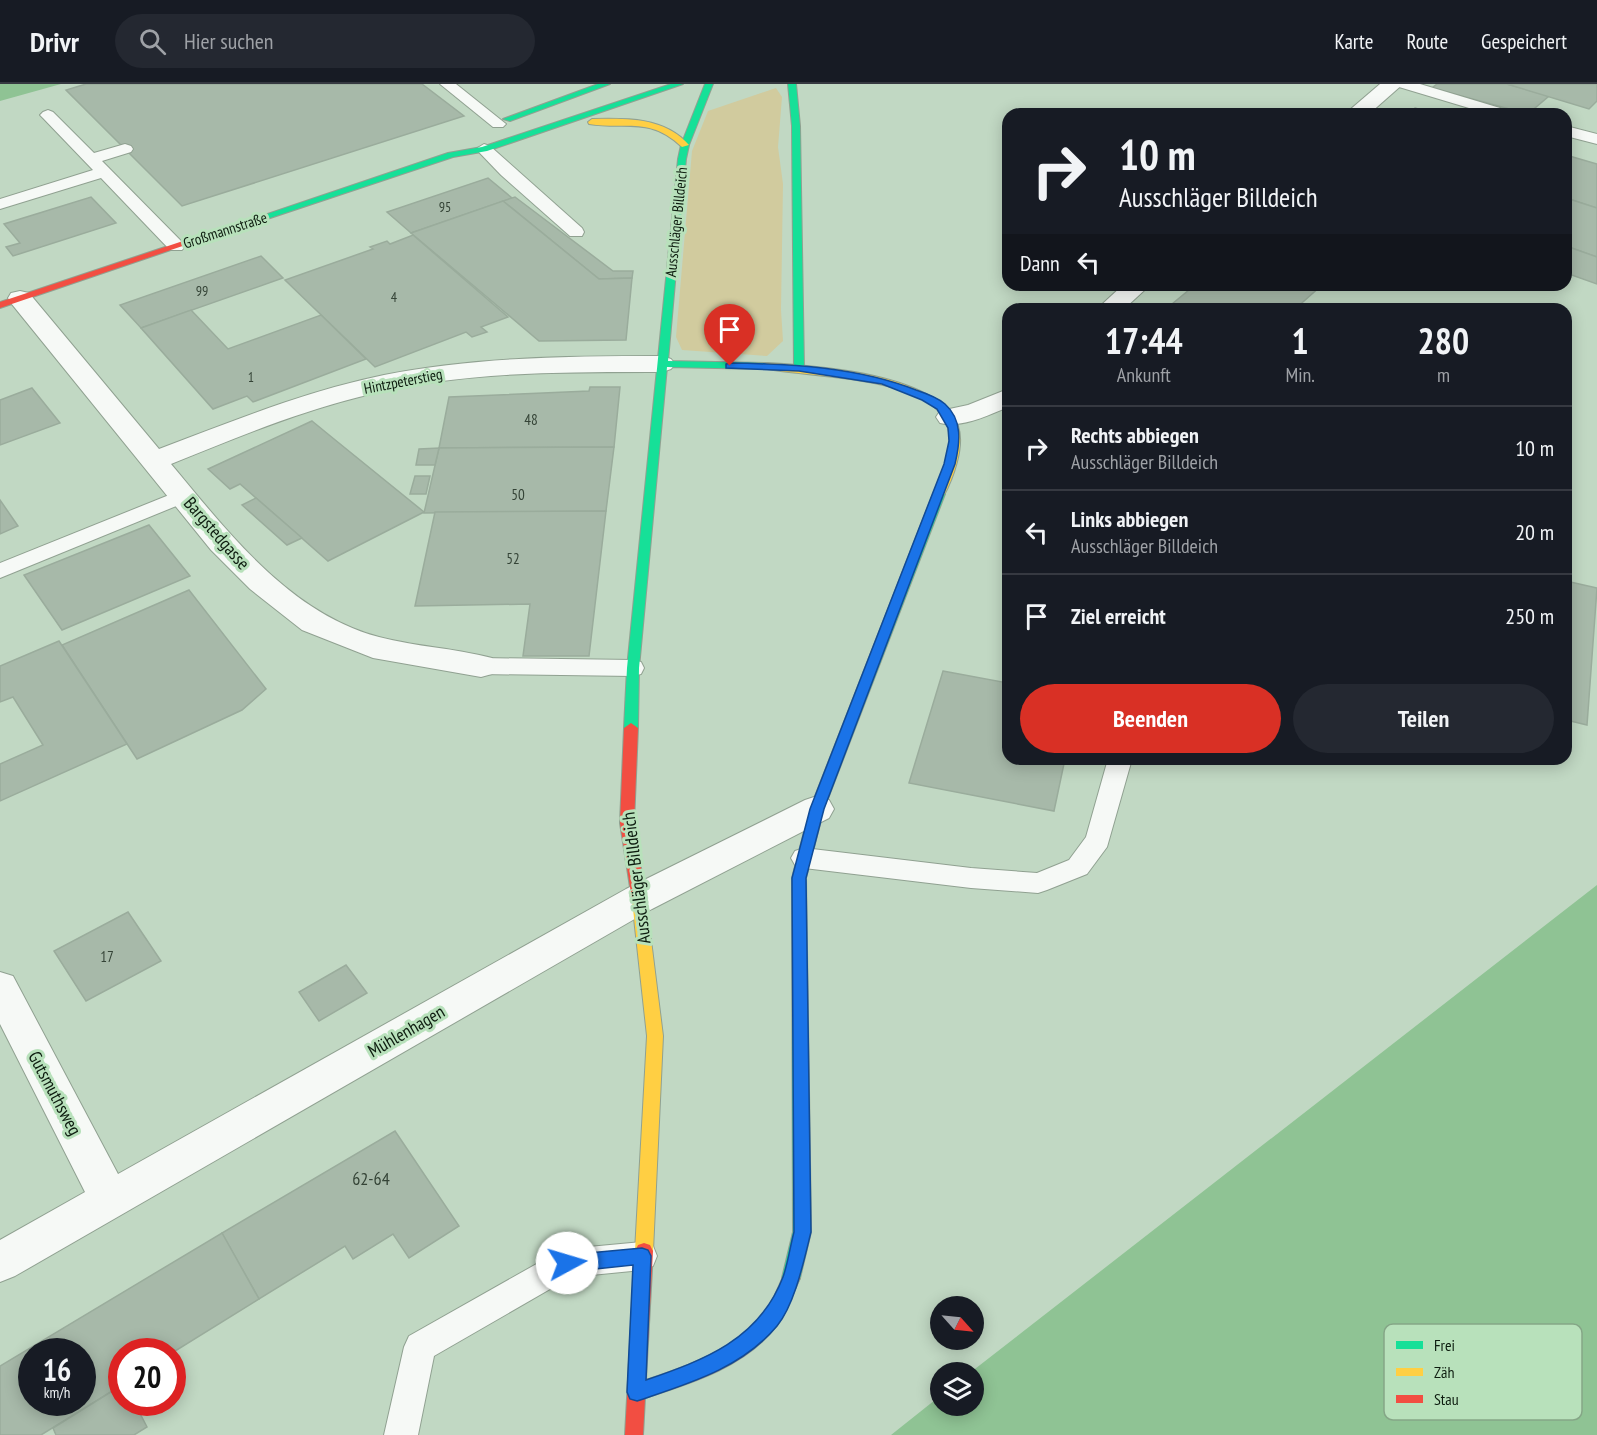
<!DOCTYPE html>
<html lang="de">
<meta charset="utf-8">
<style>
:root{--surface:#171b24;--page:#242831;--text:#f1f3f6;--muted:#9ea1a6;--line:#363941;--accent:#d93025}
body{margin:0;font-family:"PT Sans Narrow",sans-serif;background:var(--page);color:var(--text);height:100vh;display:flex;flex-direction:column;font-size:22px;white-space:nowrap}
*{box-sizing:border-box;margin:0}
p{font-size:20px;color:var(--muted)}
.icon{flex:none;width:33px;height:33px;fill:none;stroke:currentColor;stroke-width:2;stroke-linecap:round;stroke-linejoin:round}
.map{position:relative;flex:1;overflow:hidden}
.details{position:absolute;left:1002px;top:219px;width:570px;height:462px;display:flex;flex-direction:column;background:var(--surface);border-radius:18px;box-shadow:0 3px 15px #0003}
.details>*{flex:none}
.hud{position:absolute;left:1002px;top:24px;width:570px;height:183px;border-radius:18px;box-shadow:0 3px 15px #0003;background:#171b24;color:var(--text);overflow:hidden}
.needle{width:39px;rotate:117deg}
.controls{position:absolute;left:930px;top:1212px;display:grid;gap:12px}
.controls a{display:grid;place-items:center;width:54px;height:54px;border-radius:50%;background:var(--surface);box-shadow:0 3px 15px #0003;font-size:30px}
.speed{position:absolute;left:18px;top:1254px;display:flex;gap:12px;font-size:30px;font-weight:700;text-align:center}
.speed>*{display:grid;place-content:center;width:78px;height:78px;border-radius:50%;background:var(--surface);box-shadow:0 3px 15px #0003;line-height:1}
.speed small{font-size:15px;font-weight:400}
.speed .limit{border:9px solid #d22;background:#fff;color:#111}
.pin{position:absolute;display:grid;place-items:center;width:51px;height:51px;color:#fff;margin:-62px -26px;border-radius:50% 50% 50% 0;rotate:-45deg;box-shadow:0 0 6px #0007}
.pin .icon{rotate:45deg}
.me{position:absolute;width:66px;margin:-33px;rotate:84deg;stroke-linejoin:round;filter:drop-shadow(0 0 4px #0008)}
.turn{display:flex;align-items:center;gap:21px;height:126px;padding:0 18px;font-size:27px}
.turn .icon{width:78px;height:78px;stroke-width:2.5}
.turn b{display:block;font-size:42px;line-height:51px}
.then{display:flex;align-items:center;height:57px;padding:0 18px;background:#0003;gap:12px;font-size:22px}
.eta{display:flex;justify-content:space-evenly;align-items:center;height:102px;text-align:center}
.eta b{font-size:36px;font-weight:600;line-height:42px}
.cta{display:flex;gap:12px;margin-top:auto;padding:12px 18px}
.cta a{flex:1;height:69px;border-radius:36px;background:var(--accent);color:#fff;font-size:24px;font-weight:600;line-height:69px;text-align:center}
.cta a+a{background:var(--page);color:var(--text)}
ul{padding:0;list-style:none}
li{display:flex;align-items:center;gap:18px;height:84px;padding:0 18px;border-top:2px solid var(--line)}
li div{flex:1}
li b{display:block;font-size:22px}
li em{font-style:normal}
header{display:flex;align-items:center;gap:36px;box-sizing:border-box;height:84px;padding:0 30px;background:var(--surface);border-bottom:2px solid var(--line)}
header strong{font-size:28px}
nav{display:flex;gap:33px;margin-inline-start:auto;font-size:21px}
.search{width:420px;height:54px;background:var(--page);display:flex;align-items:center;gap:15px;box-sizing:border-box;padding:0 21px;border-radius:33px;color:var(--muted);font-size:22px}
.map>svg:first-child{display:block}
</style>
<header>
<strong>Drivr</strong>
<div class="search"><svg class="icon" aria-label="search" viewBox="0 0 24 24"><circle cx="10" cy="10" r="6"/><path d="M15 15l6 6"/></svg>Hier suchen</div>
<nav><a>Karte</a><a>Route</a><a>Gespeichert</a></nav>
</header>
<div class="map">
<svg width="1597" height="1351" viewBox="0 0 1597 1351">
<rect width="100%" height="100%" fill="#c1d8c3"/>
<path fill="#d1cb9e" d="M776 4 782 13 778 63 783 100 781 226 783 257 767 272 682 266 676 253 692 67 708 27Z"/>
<g fill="#8fc394">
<path d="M0 0H61L0 17Z"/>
<path d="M1597 801V1351H891L940 1312V1322H974V1288H971Z"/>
</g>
<g fill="#a7b9a9" stroke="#9aac9c" stroke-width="1.5" fill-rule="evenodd">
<path d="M86 0H422L464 32 182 122 66 6Z"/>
<path d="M1437 0H1507L1549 12 1528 30 1432 4Z"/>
<path d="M1507 0H1597V17L1589 25Z"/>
<path d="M1415 24 1435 30H1408Z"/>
<path d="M1566 71 1597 80V124L1566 114Z"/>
<path d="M488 94 512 114 411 149 387 128Z"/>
<path d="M91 113 116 139 13 172 6 163 20 159 4 140Z"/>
<path d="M515 113 613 187H633L632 194 599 195 503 117Z"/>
<path d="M1566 114 1597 124V173L1566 162Z"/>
<path d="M503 117 599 195 632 194 626 256 539 257 411 149Z"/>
<path d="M413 151 508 233 481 243 487 248 472 253 466 248 375 283 285 196 373 165 370 163 387 157 390 160Z"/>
<path d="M1566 162 1597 173V200L1566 189Z"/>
<path d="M261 172 283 194 141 244 120 221Z"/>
<path d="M1195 201H1322L1295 225H1166Z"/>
<path d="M191 226 228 265 321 231 366 275 253 318 247 312 213 325 141 244Z"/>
<path d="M590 303H620L614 363 439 364 449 313 589 307Z"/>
<path d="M32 304 60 339 0 361V316Z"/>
<path d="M312 337 334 355 424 428 328 477 240 400 230 405 208 385Z"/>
<path d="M614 363 606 427 424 429 439 364Z"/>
<path d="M439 364 435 381H416L419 365Z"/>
<path d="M415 392H430L426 410H410Z"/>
<path d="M256 414 302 454 287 461 242 421Z"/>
<path d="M0 416 18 442 0 450Z"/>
<path d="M606 427 589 572H523L530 520 415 522 435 428Z"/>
<path d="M149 441 190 492 62 546 24 491Z"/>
<path d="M1566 497 1597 504 1587 641 1566 636Z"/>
<path d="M189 506 266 605 242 626 137 675 62 561Z"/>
<path d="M59 557 127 660 0 717V680L43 661 13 613 0 618V582Z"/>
<path d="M943 587 1008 599V675H1065L1054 727 909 699Z"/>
<path d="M128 828 161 877 86 917 54 867Z"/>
<path d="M346 881 367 909 319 937 299 908Z"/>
<path d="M395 1047 459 1142 409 1174 393 1150 353 1175 345 1162 259 1215 222 1149Z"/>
<path d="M222 1149 259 1215 172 1269 122 1268V1301L41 1351H0V1282ZM32 1268H82V1318H32Z"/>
<path d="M122 1301V1318H134L147 1343 134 1351H56L53 1344Z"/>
</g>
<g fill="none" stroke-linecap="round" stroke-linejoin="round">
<defs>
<g id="lane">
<path d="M440 0H456L506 40 503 43H493Z"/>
<path d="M1397 0H1420L1510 27 1513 30H1489L1399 3Z"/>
<path d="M48 26 53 28 94 69 125 60 131 62 133 65 131 68 102 77 182 158 185 162 182 166H170L101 94 0 125V115L93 86 43 34 40 31 43 28Z"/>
<path d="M1566 42 1597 50V60L1566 52Z"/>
<path d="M484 60 490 62 582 144 584 148 582 152H570L501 91 476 65Z"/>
<path d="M184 405 191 406 194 411 191 416 0 494V479Z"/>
<path d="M481 574 633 576 641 578 644 584 641 590 633 592 481 590 473 588 470 582 473 576Z"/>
<path d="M1108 675H1132L1107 763 1087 790 1047 806 1038 809 971 804 804 784 795 781 791 774 795 767 804 764 971 784 1037 789 1069 776 1086 753Z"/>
<path d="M642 1158 653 1162 657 1172 653 1182 642 1186 571 1193 434 1272 418 1351H384L404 1263 409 1252 556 1169 567 1165Z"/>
</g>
<g id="street">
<path d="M1380 0H1403L1369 30H1345Z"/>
<path d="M1123 201H1150L1124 225H1097Z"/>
<path d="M20 207 29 209 159 365C233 337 306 307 384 291 476 273 569 272 662 272L671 275 675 280 671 285 662 288C561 288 458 287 359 313 295 329 233 355 171 380 228 448 289 529 379 553 416 563 455 564 492 574L497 582 492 590 481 593 373 574 302 546 250 505 211 466 11 219 8 214 11 209Z"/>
<path d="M1008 305V323C987 332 962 344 940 339L936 333 940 327 968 321Z"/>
<path d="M817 712 829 716 834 725 829 734 652 825 15 1192 0 1198V1156L85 1108 0 940V888L13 892 118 1090 626 805 805 716Z"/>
</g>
<g id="fast">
<path d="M598 0H610L510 37 503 35Z"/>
<path d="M671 0H683L487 67 453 73 210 154 202 152 448 69 482 63Z"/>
<path d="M705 0H713L689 61 686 75 668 277 766 279 771 282 766 285 667 283 639 584 638 644 631 649 624 644 627 584 678 75 681 61Z"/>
<path d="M788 0H796L800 42 804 284 799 287 794 284 792 42Z"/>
<path d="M939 406 945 410 824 725 806 794 811 1148 800 1194 797 1200 791 1202 785 1200 782 1194 793 1148 792 794 810 725 933 410Z"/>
</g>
<g id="slow">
<path d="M592 35C626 34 665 33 689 61L682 63C649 32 627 46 589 40L588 38Z"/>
<path d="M766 279C815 282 938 289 958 342 965 362 953 395 943 413L939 414 933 410C941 391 954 364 948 343 932 290 806 294 762 284L761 282Z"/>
<path d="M639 810 644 812 646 816 663 952 653 1167 650 1173 644 1175 638 1173 635 1167 647 952 632 816 634 812Z"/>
</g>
<g id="jam">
<path d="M204 150 212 152 0 224V218Z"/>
<path d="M631 639 638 644 634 739 646 816 644 820H634L632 816 620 739 624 644Z"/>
<path d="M644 1159 650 1161 653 1167 646 1296C689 1282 734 1266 764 1230 773 1218 779 1202 785 1188L791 1186 797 1188 800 1194C793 1209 787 1227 778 1240 747 1282 692 1299 645 1314L643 1351H625L635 1167 638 1161Z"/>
</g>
</defs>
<use href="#lane" stroke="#90a191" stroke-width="2"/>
<use href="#street" stroke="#90a191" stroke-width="2"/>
<use href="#fast" stroke="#90a191" stroke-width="2"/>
<use href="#slow" stroke="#90a191" stroke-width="2"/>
<use href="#jam" stroke="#90a191" stroke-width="2"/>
<use href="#lane" fill="#f6f9f6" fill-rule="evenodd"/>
<use href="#street" fill="#f6f9f6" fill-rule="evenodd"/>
<use href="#fast" fill="#16e098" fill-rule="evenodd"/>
<use href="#slow" fill="#ffcf43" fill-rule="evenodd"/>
<use href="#jam" fill="#f24e42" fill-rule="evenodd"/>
</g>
<path fill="#1a73e8" stroke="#114b97" stroke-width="1.5" d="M730 279C793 280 857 283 916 306 925 309 937 313 945 320 963 336 960 359 955 380L824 725 806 794 811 1148C804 1176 795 1220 777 1242 741 1285 687 1300 637 1317L630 1315 627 1308 633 1181 567 1188 561 1185 558 1179 561 1174 567 1171 642 1164 648 1166 651 1172 646 1296C704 1276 759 1256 783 1193 788 1179 790 1163 794 1148L792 794 810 725 944 380 949 357 948 344 937 325 922 316 882 300 799 287 726 284V280Z"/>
<g text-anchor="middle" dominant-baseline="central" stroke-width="6" stroke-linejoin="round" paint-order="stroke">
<g font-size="14" fill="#344336">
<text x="445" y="123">95</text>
<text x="202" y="207">99</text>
<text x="394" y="213">4</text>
<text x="251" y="293">1</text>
</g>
<g font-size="15" fill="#0d1c0f" stroke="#b8e1bb">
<text transform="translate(676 138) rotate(-84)">Ausschläger Billdeich</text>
<text transform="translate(225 146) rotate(-18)">Großmannstraße</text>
<text transform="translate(403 297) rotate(-11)">Hintzpeterstieg</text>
</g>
<g font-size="15" fill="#344336">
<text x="531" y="335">48</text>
<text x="518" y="410">50</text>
<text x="513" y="474">52</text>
<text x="107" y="872">17</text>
</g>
<g font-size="18" fill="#0d1c0f" stroke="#b8e1bb">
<text transform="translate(217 449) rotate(49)">Bargstedgasse</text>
<text transform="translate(636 794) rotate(-97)">Ausschläger Billdeich</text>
<text transform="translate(406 947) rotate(-30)">Mühlenhagen</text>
<text transform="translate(55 1009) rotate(62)">Gutsmuthsweg</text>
</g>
<g font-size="18" fill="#344336">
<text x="371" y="1094">62-64</text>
</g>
</g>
<rect x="1384" y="1240" width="198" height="96" rx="9" fill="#b8e1bb" stroke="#85a687" stroke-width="1.5"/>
<rect x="1396" y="1257" width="27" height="8" fill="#16e098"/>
<rect x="1396" y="1284" width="27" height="8" fill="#ffcf43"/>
<rect x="1396" y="1311" width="27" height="8" fill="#f24e42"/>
<g font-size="16" fill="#0d1c0f">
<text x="1434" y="1267">Frei</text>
<text x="1434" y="1294">Zäh</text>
<text x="1434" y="1321">Stau</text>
</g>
</svg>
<div class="controls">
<a><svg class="needle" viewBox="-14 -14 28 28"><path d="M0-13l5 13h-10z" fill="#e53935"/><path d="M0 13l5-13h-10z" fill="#9ea1a6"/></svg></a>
<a><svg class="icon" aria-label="layers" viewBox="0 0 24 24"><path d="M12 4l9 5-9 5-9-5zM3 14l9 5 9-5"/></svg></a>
</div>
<div class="speed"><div>16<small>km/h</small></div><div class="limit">20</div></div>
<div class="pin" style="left:730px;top:282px;background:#d93025"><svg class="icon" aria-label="arrive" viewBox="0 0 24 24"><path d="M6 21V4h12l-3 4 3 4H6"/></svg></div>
<svg class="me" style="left:567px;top:1179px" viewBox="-20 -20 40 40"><circle r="19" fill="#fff"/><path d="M0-13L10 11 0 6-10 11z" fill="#1a73e8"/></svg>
<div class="hud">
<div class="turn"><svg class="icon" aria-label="right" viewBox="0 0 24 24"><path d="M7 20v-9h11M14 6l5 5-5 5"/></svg><div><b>10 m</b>Ausschläger Billdeich</div></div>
<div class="then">Dann<svg class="icon" aria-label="left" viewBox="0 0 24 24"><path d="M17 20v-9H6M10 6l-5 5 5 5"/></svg></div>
</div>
<section class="details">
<div class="eta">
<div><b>17:44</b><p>Ankunft</p></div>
<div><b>1</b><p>Min.</p></div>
<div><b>280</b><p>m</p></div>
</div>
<ul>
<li><svg class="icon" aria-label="right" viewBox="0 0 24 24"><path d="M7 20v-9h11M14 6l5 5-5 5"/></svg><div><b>Rechts abbiegen</b><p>Ausschläger Billdeich</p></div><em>10 m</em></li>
<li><svg class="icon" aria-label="left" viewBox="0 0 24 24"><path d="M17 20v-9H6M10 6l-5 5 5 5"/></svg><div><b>Links abbiegen</b><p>Ausschläger Billdeich</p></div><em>20 m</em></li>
<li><svg class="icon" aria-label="arrive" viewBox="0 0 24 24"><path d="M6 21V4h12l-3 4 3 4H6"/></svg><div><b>Ziel erreicht</b></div><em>250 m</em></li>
</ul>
<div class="cta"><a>Beenden</a><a>Teilen</a></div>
</section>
</div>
